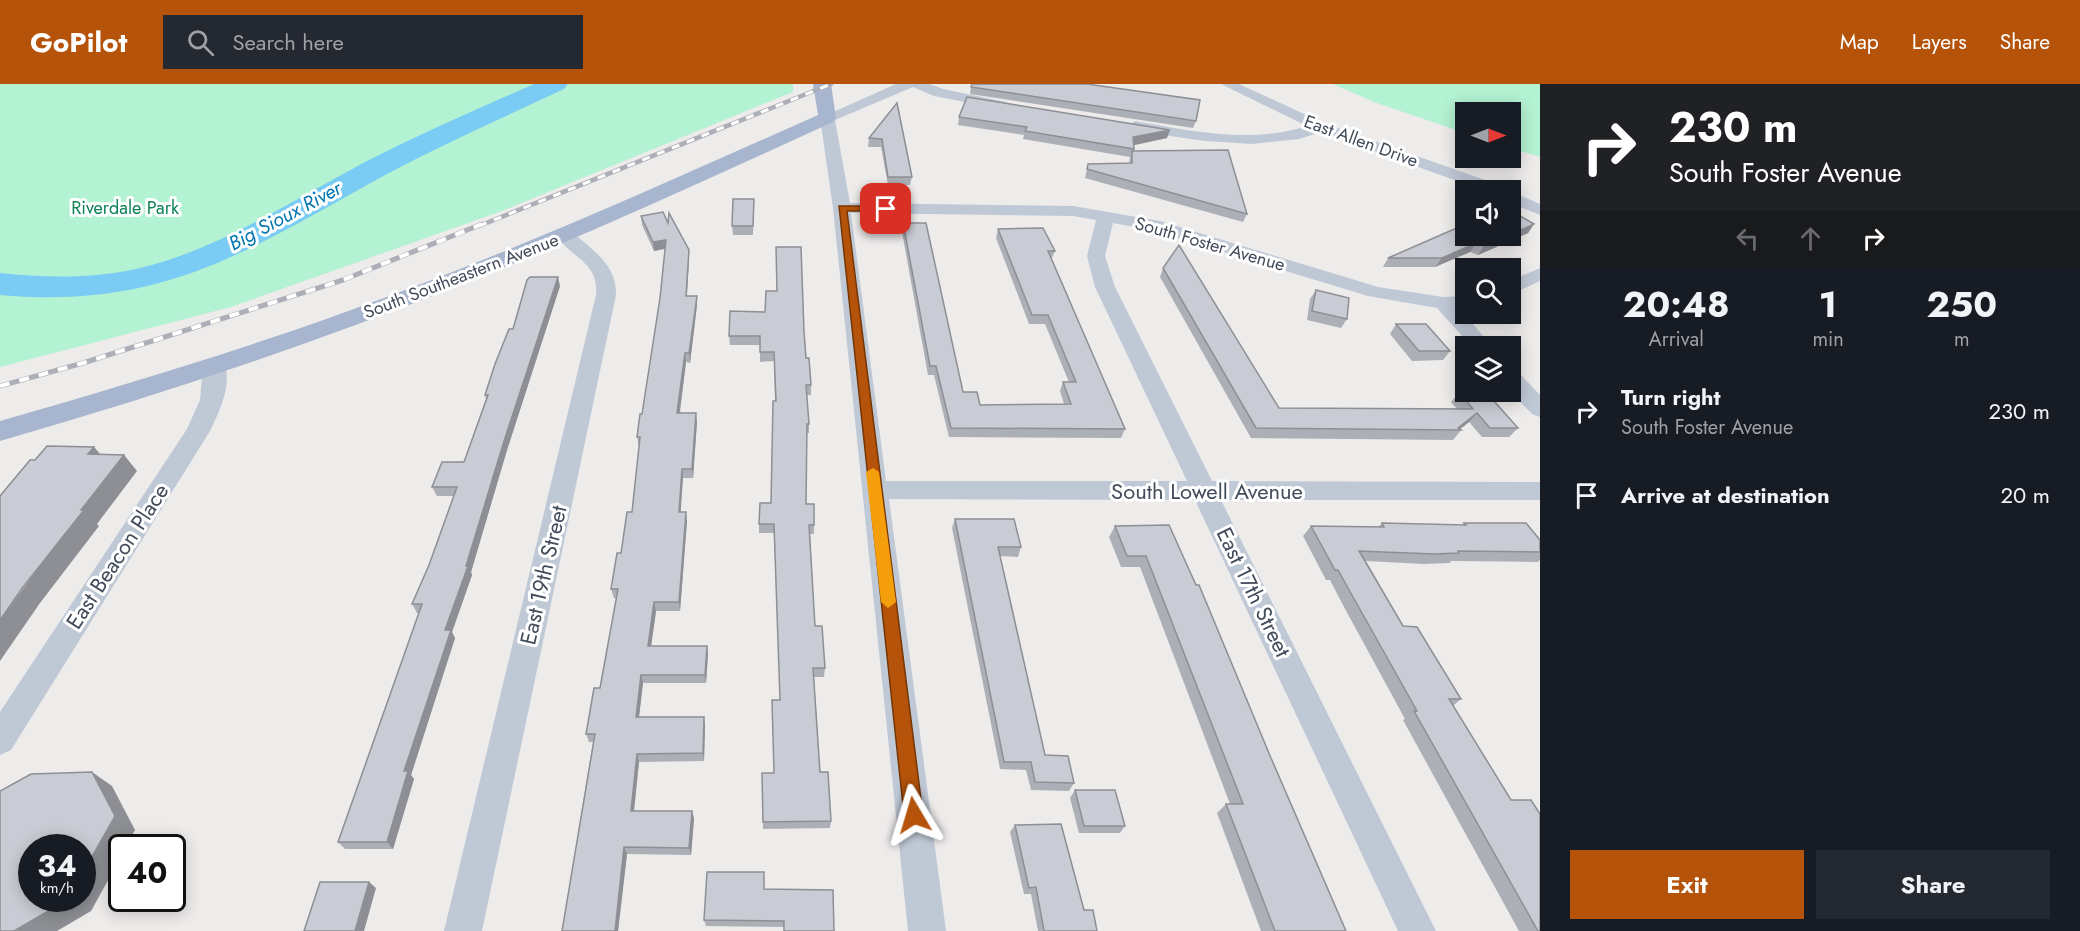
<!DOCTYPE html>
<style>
:root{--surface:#171b24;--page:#242831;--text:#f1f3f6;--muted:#9ea1a6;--accent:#b45309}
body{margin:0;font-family:Jost,sans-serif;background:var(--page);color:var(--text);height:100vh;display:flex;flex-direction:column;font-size:22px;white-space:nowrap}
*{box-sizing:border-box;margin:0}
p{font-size:20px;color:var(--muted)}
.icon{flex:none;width:33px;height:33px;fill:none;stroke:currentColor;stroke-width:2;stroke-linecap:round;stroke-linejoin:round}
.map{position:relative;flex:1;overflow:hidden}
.panel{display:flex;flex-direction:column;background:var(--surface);width:540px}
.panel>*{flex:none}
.banner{background:#202124;color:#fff;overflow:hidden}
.needle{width:39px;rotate:90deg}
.tools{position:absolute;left:1455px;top:18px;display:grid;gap:12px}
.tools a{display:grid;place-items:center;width:66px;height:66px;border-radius:0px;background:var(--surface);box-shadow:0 3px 15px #0003;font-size:30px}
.speed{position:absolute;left:18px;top:750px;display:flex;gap:12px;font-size:30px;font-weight:700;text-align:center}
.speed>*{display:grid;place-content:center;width:78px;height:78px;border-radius:50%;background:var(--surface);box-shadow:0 3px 15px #0003;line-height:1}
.speed small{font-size:15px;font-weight:400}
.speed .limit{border:3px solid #111;border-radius:9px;background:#fff;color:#111}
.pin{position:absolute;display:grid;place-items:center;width:51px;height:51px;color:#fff;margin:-26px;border-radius:12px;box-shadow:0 3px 9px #0006}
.me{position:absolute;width:66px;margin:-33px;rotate:353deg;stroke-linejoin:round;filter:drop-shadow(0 0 4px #0008)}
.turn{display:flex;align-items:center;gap:21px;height:126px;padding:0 30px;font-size:27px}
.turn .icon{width:78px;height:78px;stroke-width:2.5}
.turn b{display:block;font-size:42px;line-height:51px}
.lanes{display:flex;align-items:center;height:57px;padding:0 30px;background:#0003;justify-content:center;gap:30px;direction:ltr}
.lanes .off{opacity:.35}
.eta{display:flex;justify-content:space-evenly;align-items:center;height:102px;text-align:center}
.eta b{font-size:36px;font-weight:700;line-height:42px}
.button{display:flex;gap:12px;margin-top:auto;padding:12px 30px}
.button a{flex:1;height:69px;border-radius:0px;background:var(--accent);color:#fff;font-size:24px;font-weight:700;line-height:69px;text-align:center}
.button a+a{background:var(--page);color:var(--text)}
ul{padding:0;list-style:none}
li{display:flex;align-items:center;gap:18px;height:84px;padding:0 30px}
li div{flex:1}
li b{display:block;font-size:22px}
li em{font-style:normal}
header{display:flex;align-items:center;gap:36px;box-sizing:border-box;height:84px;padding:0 30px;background:var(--accent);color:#fff}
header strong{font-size:28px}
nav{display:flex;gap:33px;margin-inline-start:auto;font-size:21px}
.search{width:420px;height:54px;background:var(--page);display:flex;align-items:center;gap:15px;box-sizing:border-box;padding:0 21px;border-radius:0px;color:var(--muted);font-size:22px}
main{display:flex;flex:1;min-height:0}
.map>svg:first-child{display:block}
</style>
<header>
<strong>GoPilot</strong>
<div class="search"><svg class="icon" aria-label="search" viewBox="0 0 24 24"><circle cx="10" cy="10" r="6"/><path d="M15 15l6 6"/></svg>Search here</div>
<nav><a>Map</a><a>Layers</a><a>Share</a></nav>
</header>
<main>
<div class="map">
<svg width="1540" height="847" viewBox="0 0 1540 847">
<rect width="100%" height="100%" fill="#eeebeb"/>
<g fill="#b3f2d3">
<path d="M0 0H793V8L502 127 231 223 0 283Z"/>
<path d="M1333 0H1540V73L1511 64 1510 28H1466L1465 49 1374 18Z"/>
</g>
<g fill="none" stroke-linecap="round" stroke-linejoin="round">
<path fill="#7bccf4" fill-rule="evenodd" d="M534 0H568L564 5C505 33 445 59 387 90 250 165 165 226 0 211V189C46 194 94 195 140 184 220 165 293 116 365 78 420 50 477 25 534 0Z"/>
<g fill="#bfc8d5" fill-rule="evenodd">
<path d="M896 0H930L943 5 1006 18 1008 21 1001 25 934 12 913 3 835 36 850 119 1073 122 1160 137 1378 203 1443 213 1466 212V224H1459L1492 262H1471L1437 224 1368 212 1151 146 1113 139 1105 172 1115 203 1212 397 1540 398V416H1221L1436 847H1398L1195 416 889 415 946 847H908L833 124 820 34ZM851 129 1073 132 1096 136 1087 172 1095 203 1187 397H886Z"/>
<path d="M1221 0H1239L1326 40 1502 102 1504 106H1482L1321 48 1299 55 1252 60 1205 57 1135 47 1127 42 1135 37C1191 47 1251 60 1307 42Z"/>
<path d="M1510 107 1540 120V131L1510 119Z"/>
<path d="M565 146 571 147C592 166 617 180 616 211L482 847H444L596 211C599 178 572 175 556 151Z"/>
<path d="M1540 184V197L1510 211V197Z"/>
<path d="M214 274 222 276C235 296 219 328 210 347L11 666 0 671V628L187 345 200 316 203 281 206 276Z"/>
<path d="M1510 286 1518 288 1540 311V333L1532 330 1510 307Z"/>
</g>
<path fill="#a7b6ce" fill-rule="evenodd" d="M813 0H831L836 34 833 38C708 95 583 153 455 203 306 262 154 313 0 357V337C129 300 258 261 384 214 531 160 674 95 818 31Z"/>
<defs>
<path id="rail-far1" d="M479 142 831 0"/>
<path id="rail" d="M0 302 83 279 343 196 482 140"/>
</defs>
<use href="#rail-far1" stroke="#acafb7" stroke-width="4.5"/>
<use href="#rail" stroke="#acafb7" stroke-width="5"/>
<use href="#rail-far1" stroke="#fff" stroke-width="3" stroke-dasharray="8" stroke-linecap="butt"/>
<use href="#rail" stroke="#fff" stroke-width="4" stroke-dasharray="10" stroke-linecap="butt"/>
</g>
<g fill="#adafb6">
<path d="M971 3 1196 37 1193 44 970 10Z"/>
<path d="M897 19 912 93 910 101H888L881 63H868L869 54Z"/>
<path d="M959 33 1167 54 1134 61V67L1247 130 1243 138 1085 94 1088 80 1129 79 1130 73 1023 55 1024 51 958 41Z"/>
<path d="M754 124 753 151H733L732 142Z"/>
<path d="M641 132 668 139 689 166V175L687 212H697V221L690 279 686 278 680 329 697 338 693 394H683L680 428 687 437 680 527H656L651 562H707L708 570 706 599H643L639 633 705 641 704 677 639 678 634 727H692L694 735 691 771 627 770 618 847H562L593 658H589L586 650 600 604 617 514H614L611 505 632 428 639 362 637 353 642 330 660 214 665 165 654 167 642 141Z"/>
<path d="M903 139 963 308 980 321 1064 320 1060 307 1063 298H1069L1045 240H1029L996 154 998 145 1055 167 1051 176 1125 345 1121 354 949 353 934 291H928L902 148Z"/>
<path d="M1534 140 1528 149 1478 171 1470 168 1435 183H1383L1388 174Z"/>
<path d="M1163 184 1279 324 1457 325 1451 318 1459 308 1518 344 1509 353H1482L1469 338 1460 345 1461 346 1453 356 1251 354 1160 193Z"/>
<path d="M560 202 507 366 471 488 472 491 452 548 455 554 411 691 414 695 393 765H345L338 758 419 529H417L412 520 429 481 454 412H437L432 403 464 378 486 315 485 311 513 245Z"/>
<path d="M1316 206 1347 235 1341 244 1307 236 1310 215Z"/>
<path d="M1396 240 1450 267 1443 276 1412 277 1390 250Z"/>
<path d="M804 247 806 274 811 301V311H807L809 340V349H807L806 420 814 441V450H810L815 542 825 584 824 593H814L820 688 831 737 830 744 763 745 762 689H774L780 616 774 449H759V440L771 419 775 317 774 277 760 278V261H730L729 252Z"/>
<path d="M955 435 1021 463 1018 473 1000 472 1045 671 1074 699 1069 707 1031 706 1026 686 1000 685 952 444Z"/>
<path d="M1382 439 1462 441 1464 439 1540 456V476L1538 478 1451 477 1450 479 1424 480 1366 477 1403 542 1461 615 1453 622 1540 847H1519L1403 636 1405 635 1344 523 1330 496H1326L1303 452 1311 442 1378 443Z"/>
<path d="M1169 441 1271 674 1346 847H1261L1217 729 1226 720H1230L1140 483H1121L1109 453 1115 442Z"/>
<path d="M1075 706 1125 742 1120 749H1079L1070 714Z"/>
<path d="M1015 741 1097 847H1038L1031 810H1024L1010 748Z"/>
<path d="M764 805 834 847 784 843 706 842 704 836Z"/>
</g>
<g fill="#8d8f94">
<path d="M1170 46 1167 54 1130 62 1133 53Z"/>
<path d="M1534 140 1528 149 1478 171 1484 162 1510 152V151Z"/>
<path d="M666 156 667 164 654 167 653 158Z"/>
<path d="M1476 159 1470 168 1435 183 1442 174Z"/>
<path d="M689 166V175L686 221V212Z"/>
<path d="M558 193 560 202 507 366 471 488 472 491 452 548 455 554 411 691 414 695 393 765 387 758 404 687 445 546 504 357Z"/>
<path d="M697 212V221L690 279 689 269Z"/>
<path d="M685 269 686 278 678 339 677 329Z"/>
<path d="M696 329 697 338 693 394 692 385Z"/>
<path d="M1477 329 1469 338 1459 346 1458 344Z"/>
<path d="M94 363 108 379 88 370Z"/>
<path d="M124 371 137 387 97 440 99 442 40 519 0 577V536L81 426Z"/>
<path d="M682 385 683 394 680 437 679 428Z"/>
<path d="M686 428 687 437 680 527 679 518Z"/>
<path d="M654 518 656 527 650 570 648 562Z"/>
<path d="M707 562 708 570 706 599 705 591Z"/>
<path d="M641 591 643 599 638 641 636 633Z"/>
<path d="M704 633 705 641 704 677 703 669Z"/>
<path d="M637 670 639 678 633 735 631 727Z"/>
<path d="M92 688 112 702 135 746 125 764H122V771L91 827 57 847H14L69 814H82V790Z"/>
<path d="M692 727 694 735 691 771 689 764Z"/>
<path d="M624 763 627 770 618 847H615Z"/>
<path d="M369 798 376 804 364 847H355Z"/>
</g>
<g fill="#c9ccd4" stroke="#8d8f94" stroke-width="1.5">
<path d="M972 0H1087L1200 16 1196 37 971 3Z"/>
<path d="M967 13 1170 46 1133 53 1134 65 1025 47 1027 43 959 33Z"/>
<path d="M897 19 912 93H888L882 55 869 54Z"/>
<path d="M1228 66 1247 130 1087 85 1088 80 1132 79V67Z"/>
<path d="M733 115H754L753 142H732Z"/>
<path d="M1510 126 1534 140 1510 151Z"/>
<path d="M663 128 668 139 669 129 689 166 686 212H697L689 269H685L677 329H696L692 385H682L679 428H686L679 518H654L648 562H707L705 591H641L636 633H704L703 669 637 670 631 727H692L689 764 624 763 615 847H562L595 650H586L594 604H600L618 505H611L617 469H621L627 428H632L640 353H637L640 330H642L660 214 666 156 653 158 641 132Z"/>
<path d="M903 139H926L963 308H977L980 321 1071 320 1063 298H1076L1048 231H1032L998 145 1043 144 1055 167H1048L1125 345 951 344 936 282H930Z"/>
<path d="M1466 140V152H1509L1484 162 1476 159 1442 174H1388Z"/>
<path d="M1179 161 1279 324 1473 325 1459 308H1486L1518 344H1490L1477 329 1458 344 1461 346 1256 344 1163 184Z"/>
<path d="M776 163H801L804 247 806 274H809L811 301H806L809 340H807L806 420H814V441H809L815 542H822L825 584H813L820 688H828L831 737 763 738 762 689H774L772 616H780L774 440H759L760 419H771L773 317H776L774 268H760V252H729L730 227 765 228 766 207H777Z"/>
<path d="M530 193H558L504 357 466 482H468L445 546H451L404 687H408L387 758H338L422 520H412L429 481 457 403H432L442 378H464L488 311H485L495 280 509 245H513L527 196Z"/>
<path d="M1316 206 1349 214 1347 235 1312 227Z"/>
<path d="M1396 240H1426L1450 267H1419Z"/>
<path d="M47 362 94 363 88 370 124 371 81 426H84L23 503 0 536V412L30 376H35Z"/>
<path d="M955 435H1014L1021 463H998L1045 671 1068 672 1074 699 1035 698 1031 678H1004Z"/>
<path d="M1382 439 1466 441 1464 439H1526L1540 456V468L1458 467 1459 469 1434 470 1359 467 1403 542 1417 543 1461 615H1449L1511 716H1531L1540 730V847H1538L1414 627H1417L1353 513 1338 486H1335L1311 442 1384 443Z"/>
<path d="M1169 441 1196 501H1199L1271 674 1346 847H1275L1226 720H1243L1146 472H1127L1115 442Z"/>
<path d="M92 688 115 732 82 790V764H32V814L69 815 14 847H0V707L31 690Z"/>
<path d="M1075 706H1115L1125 742H1084Z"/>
<path d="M1061 740 1084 826H1093L1097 847H1044L1036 803 1029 804 1015 741Z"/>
<path d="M707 788H764V805L833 806 834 847H784V837L704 836Z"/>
<path d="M320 798H369L355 847H304Z"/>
</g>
<path fill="#b45309" stroke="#753606" stroke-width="1.5" d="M839 122H886L891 125 886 127H847L923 731 920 737 914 740 907 737 904 731Z"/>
<path fill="#f59e0b" d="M873 384 879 388 896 518 888 524 881 518 866 388Z"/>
<g text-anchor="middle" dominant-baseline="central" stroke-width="6" stroke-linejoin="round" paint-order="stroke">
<g font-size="18" fill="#424c5a" stroke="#fff">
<text transform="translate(1361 57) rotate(20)">East Allen Drive</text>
<text transform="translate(1210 160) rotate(16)">South Foster Avenue</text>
<text transform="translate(461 192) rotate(-21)">South Southeastern Avenue</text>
</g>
<g font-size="18" fill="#0d8155" stroke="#fff">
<text x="125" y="124">Riverdale Park</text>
</g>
<g font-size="20" font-style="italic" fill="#0075af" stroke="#fff">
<text transform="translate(285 132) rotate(-28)">Big Sioux River</text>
</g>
<g font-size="22" fill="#424c5a" stroke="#fff">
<text x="1207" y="407">South Lowell Avenue</text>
<text transform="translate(117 472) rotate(-57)">East Beacon Place</text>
<text transform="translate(543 491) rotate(-77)">East 19th Street</text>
<text transform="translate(1254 508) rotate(64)">East 17th Street</text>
</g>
</g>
</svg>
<div class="tools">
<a><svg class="needle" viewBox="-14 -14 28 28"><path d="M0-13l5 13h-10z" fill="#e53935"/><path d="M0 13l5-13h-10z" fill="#9ea1a6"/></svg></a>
<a><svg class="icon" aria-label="sound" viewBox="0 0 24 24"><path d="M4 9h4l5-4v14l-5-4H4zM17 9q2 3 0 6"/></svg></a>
<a><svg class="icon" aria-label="search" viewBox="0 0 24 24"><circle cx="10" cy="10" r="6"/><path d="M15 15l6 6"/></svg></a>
<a><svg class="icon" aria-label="layers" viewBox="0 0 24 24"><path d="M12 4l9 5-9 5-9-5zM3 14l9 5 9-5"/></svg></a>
</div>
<div class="speed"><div>34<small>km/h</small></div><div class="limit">40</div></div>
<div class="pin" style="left:886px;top:125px;background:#d93025"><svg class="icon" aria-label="arrive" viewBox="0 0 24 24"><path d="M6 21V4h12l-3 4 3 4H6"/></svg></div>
<svg class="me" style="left:914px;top:731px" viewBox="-20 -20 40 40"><path d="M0-17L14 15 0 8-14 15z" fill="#b45309" stroke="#fff" stroke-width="4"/></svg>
</div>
<section class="panel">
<div class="banner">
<div class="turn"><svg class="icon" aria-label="right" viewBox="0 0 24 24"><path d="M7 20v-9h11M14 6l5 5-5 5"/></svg><div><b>230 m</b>South Foster Avenue</div></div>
<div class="lanes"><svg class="icon off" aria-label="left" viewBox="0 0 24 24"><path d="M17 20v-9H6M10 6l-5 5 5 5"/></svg><svg class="icon off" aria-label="ahead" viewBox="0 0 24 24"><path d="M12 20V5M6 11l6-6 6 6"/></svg><svg class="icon" aria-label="right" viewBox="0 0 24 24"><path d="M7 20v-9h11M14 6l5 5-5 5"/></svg></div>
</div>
<div class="eta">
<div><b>20:48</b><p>Arrival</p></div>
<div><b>1</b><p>min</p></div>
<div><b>250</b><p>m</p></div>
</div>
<ul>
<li><svg class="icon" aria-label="right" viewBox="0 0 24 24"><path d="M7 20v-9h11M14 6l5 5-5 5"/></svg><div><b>Turn right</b><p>South Foster Avenue</p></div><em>230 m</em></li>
<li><svg class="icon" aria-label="arrive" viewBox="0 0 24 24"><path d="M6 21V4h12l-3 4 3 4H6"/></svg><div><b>Arrive at destination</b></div><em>20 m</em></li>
</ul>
<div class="button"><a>Exit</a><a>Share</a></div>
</section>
</main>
